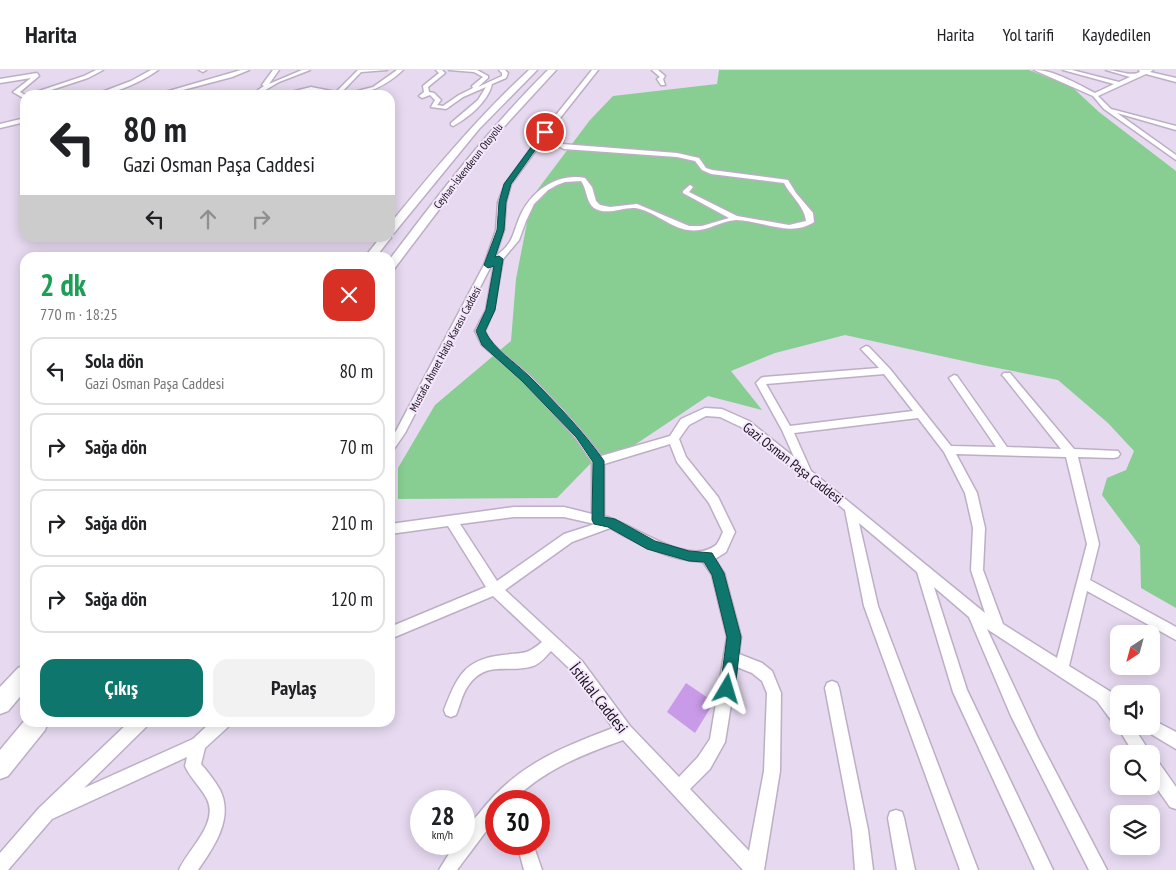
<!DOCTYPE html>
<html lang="tr">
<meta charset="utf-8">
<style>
:root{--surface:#fff;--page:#f2f2f2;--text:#202124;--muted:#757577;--line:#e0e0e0;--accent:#0f766e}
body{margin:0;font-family:"PT Sans Narrow",sans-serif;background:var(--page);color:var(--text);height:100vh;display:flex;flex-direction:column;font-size:19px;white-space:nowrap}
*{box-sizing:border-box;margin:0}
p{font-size:16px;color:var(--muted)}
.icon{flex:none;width:28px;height:28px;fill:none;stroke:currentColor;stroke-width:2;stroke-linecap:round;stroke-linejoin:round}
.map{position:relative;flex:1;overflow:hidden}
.side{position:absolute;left:20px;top:182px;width:375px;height:475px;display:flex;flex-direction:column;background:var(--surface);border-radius:15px;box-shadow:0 2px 12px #0003}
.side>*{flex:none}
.guide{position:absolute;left:20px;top:20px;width:375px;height:152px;border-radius:15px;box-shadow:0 2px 12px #0003;background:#fff;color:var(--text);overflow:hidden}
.needle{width:32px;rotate:216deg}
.controls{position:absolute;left:1110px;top:555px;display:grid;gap:10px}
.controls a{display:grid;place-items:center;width:50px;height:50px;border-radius:10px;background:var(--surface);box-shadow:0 2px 12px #0003;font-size:25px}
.speed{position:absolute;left:410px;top:720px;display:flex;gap:10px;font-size:25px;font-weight:700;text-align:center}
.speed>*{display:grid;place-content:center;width:65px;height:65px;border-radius:50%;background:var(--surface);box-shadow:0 2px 12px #0003;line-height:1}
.speed small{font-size:12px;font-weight:400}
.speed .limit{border:8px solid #d22;background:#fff;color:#111}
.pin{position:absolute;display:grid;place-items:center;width:42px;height:42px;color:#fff;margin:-21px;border:2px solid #fff;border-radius:50%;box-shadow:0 1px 5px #0007}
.me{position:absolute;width:55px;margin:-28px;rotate:7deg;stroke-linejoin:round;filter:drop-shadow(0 0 4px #0008)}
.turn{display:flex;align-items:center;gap:18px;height:105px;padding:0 20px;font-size:22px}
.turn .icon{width:65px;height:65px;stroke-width:2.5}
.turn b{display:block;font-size:35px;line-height:42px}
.lanes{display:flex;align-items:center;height:48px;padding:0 20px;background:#0003;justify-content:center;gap:25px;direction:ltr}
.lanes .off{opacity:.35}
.round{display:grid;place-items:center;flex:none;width:52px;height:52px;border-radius:15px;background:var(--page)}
.overview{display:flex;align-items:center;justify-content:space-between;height:85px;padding:0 20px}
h1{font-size:30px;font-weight:800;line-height:38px;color:#1e9e55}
.button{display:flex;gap:10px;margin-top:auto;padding:10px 20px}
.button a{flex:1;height:58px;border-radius:15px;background:var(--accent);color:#fff;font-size:20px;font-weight:800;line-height:58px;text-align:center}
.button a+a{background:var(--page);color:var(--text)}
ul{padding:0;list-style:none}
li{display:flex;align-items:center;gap:15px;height:68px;margin:0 10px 8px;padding:0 10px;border:2px solid var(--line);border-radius:15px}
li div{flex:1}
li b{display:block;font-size:19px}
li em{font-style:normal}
header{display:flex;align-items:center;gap:30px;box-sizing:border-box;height:70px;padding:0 25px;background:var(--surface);border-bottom:1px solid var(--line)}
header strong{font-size:24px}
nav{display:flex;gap:28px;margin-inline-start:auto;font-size:18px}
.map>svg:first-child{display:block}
</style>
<header>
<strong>Harita</strong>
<nav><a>Harita</a><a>Yol tarifi</a><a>Kaydedilen</a></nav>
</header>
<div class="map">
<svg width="1176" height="800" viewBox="0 0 1176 800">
<rect width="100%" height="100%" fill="#e6d9f0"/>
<path fill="#88cd92" d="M719 0H1029L1072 17 1099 42 1176 101V538L1141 518 1140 476 1102 425 1107 408 1126 400 1134 381 1108 353 1058 310 982 295 845 265 775 283 731 301 762 340 708 326 633 376 593 391 557 428 398 429V398L435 335 511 271 516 209 532 127 590 50 613 26 717 14Z"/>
<path fill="#c99ae7" d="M686 613 714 632 695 663 667 642Z"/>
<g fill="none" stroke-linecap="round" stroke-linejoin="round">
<defs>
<g id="minor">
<path d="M96 0H103L88 8 36 25H27L84 6Z"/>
<path d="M151 0H158C143 11 113 25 94 25L131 11Z"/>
<path d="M199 0H206L203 2Z"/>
<path d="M241 0H249L232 7 164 25H155Z"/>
<path d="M273 0H279L269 14 302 0H310L279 12 262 22H258V20L264 16 262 15Z"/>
<path d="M358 0H387L361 2 339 25 311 21 290 25H279L311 17 336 22Z"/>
<path d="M397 0H403C385 17 366 25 342 25L373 17Z"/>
<path d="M436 0H442L445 3 428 17 429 22 434 23 441 30 437 35 443 36 459 25 473 18 472 16 483 7 474 2 449 0H477L488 6V8L478 17 502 6V3L499 0H505L508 3 506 8 492 14C488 32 468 48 453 56L451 55V53L478 30 486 17 463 27 446 39 431 37 435 30 430 25 422 28 419 26 424 22 423 16 439 3Z"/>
<path d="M592 0H598L549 62 561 64 564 68 562 74 677 83 699 88 706 98 712 100 788 110 796 123 813 143 814 152C790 168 761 150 736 150 719 151 706 163 688 160 671 158 652 140 635 138 623 137 606 146 594 138 586 132 587 119 581 111L565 112 557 115 548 120 534 134 526 151 519 170 503 189 494 240 485 261C493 281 516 292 531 307 556 332 580 357 601 386L670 366 681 349 705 338 722 339 749 351 794 387 782 360 756 313 761 308 764 307 879 298 861 279 866 276 869 277 890 299 951 376 996 377 949 308 954 305 957 306 1007 377 1061 379 1004 307 1002 305 1004 303H1010L1074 379 1118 381 1120 384 1118 387 1114 388 1078 387 1099 474 1090 510 1176 557V570L1087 521 1069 596 1119 627V656H1133L1151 684H1134L1117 656 1114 654 1097 631 987 559 1038 668 1107 800H1089L1011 646 969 547 934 517 967 620 1053 800H1035L953 622 917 502 859 453 878 536 978 800H960L864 536 845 440 741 357 720 347 706 346 689 355 679 369 686 387 718 427 735 462 726 482 715 489 724 503 741 567 739 584 762 593 772 601 781 623 780 701 764 800H743L623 670C579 686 546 699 512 731H496V748L457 800H439L455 774H464C464 757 471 753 481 741 517 695 560 678 613 658L572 601 551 581C546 586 540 594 533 596 510 604 486 589 468 616 462 624 460 636 456 645L451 647 446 645 444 640C457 607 464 589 503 585 524 582 525 586 542 572L493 526 390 569V557L486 517 448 456 390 464V454L514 437H564L592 444V392L575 367 523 310 482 275 475 261 486 240 494 195 491 196 405 363 394 379 390 380V368L396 361 484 195 496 160 498 132 505 114 548 55ZM547 65 557 67 556 75 564 79 677 87 695 91 702 100 711 104 784 113C790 125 805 137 806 151L789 155 737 146 689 122 693 117 690 115 683 121V123L729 148 702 156H689L637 134 610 137 600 135 596 131 592 117 585 108C559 103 534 119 522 142 511 164 517 170 495 187L504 160 506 132 511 114ZM884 304 913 341 790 356 766 314ZM918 348 944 382 965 423 973 458 971 500 985 543 811 401 794 363ZM670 374 677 392 709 433 723 462C721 466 719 472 716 475 688 498 632 453 604 446V394ZM956 384 1066 387 1087 474 1057 588 1003 554 983 500 985 458 977 423ZM514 447H564L595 454 564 464 497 511 460 454ZM610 458C640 475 669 490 703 492L712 505 727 567 710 669 698 687 679 707 630 656 582 591 505 520 572 472ZM737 597 752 603 762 611 767 623 764 701 749 781 690 719 710 699 725 672Z"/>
<path d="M652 0H658L665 6 663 9 665 15H661L657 9 660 7Z"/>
<path d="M1034 0C1055 0 1077 14 1095 23L1114 14 1063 0H1072L1119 12 1130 7 1106 0C1118 0 1130 7 1140 2L1139 0H1153L1150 2 1176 8V12L1146 4 1098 26 1111 39 1176 56V60L1117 43 1176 85V90L1104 39 1093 26Z"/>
<path d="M37 3 39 6 20 22 25 25V29L13 22 31 8 0 13V9Z"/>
<path d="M25 48V52L0 58V54Z"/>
<path d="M832 611 837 613 839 618 868 760 873 800H855L852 760 825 618 827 613Z"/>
<path d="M1151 649 1176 662V679L1146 661 1144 656H1151Z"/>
<path d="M129 652H148L146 657 84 718 193 669 211 652H230L228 657 205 678 201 694C208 702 215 711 220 720 234 748 214 777 198 800H179C188 779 219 754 207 729 201 717 190 708 185 696L187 687 52 749 8 800H0V783L39 738Z"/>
<path d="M1151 688 1157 690 1176 717V739L1170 737 1151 710Z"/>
<path d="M896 740 902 742 904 748 915 800H897L888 748 890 742Z"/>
<path d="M517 774H533L542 800H524Z"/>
</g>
<g id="highway">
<path d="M529 0H537L479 59 394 163 390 164V154C434 100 478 47 529 0Z"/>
<path d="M548 0H556L490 72 394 199 390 201V189C440 123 489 58 548 0Z"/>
<path d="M390 167 391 168 389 170 375 188H364L380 168Z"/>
<path d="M25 595V621L8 641 0 644V617L18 598Z"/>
<path d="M25 650V652H48L45 660 8 706 0 709V680Z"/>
</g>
</defs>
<use href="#minor" stroke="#bcafc5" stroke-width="3"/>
<use href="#highway" stroke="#bcafc5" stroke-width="3"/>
<use href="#minor" fill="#fff" fill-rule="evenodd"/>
<use href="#highway" fill="#fff" fill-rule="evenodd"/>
</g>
<path fill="#0f766e" stroke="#0a4d48" d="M543 61 548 62 511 114 506 132 504 160 495 187 499 186 503 189 495 240 485 261C494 280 515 292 530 307 556 333 581 359 602 388L604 391V447L615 449 655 471 689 481 712 483 724 503 741 567 735 619 732 624 727 626 722 624 720 619 727 567 712 505 704 492 689 491 647 479 608 457 594 454 592 450 593 392 576 367 522 311 482 275 476 261 486 240 494 196 488 198 484 195 497 160 499 132 504 114Z"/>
<g text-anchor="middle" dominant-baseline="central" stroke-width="4" stroke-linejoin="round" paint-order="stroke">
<g font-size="11" fill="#140f17" stroke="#f4e6fd">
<text transform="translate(468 96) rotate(-52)">Ceyhan-İskenderun Otoyolu</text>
<text transform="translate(445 279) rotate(-62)">Mustafa Ahmet Hatip Karasu Caddesi</text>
</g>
<g font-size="14" fill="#140f17" stroke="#f4e6fd">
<text transform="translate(793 393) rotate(38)">Gazi Osman Paşa Caddesi</text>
</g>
<g font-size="16" fill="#140f17" stroke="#f4e6fd">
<text transform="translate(599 628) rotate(52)">İstiklal Caddesi</text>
</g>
</g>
</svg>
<div class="controls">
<a><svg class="needle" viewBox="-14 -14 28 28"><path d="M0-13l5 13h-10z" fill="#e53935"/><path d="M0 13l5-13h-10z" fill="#757577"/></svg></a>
<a><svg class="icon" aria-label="sound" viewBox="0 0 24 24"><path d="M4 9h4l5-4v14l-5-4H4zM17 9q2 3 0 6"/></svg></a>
<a><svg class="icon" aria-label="search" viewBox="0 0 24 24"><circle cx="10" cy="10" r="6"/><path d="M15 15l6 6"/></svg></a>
<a><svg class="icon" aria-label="layers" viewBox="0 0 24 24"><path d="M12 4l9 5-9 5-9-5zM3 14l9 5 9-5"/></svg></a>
</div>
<div class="speed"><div>28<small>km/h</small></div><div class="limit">30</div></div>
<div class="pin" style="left:545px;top:62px;background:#d93025"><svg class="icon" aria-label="arrive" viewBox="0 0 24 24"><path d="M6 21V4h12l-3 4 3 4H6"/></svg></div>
<svg class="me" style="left:727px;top:619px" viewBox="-20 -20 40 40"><path d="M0-17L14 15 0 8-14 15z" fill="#0f766e" stroke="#fff" stroke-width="4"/></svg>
<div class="guide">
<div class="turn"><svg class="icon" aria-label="left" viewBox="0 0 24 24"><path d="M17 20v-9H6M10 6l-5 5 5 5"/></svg><div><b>80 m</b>Gazi Osman Paşa Caddesi</div></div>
<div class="lanes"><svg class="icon" aria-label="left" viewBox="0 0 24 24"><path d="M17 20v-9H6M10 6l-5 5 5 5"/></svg><svg class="icon off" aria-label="ahead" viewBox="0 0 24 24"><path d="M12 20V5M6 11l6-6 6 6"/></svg><svg class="icon off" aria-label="right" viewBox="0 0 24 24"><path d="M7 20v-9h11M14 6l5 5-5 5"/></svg></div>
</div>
<section class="side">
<div class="overview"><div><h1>2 dk</h1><p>770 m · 18:25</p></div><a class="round" style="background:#d93025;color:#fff"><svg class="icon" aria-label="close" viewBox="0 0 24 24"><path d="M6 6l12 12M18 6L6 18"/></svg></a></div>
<ul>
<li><svg class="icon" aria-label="left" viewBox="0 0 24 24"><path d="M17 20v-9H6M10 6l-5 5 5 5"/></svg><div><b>Sola dön</b><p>Gazi Osman Paşa Caddesi</p></div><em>80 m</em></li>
<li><svg class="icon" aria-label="right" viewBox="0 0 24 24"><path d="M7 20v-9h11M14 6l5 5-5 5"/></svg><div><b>Sağa dön</b></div><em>70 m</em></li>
<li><svg class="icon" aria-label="right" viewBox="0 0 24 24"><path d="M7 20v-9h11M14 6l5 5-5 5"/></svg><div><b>Sağa dön</b></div><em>210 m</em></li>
<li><svg class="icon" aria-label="right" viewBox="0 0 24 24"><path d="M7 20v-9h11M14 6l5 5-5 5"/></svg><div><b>Sağa dön</b></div><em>120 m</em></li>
</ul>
<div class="button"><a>Çıkış</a><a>Paylaş</a></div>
</section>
</div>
